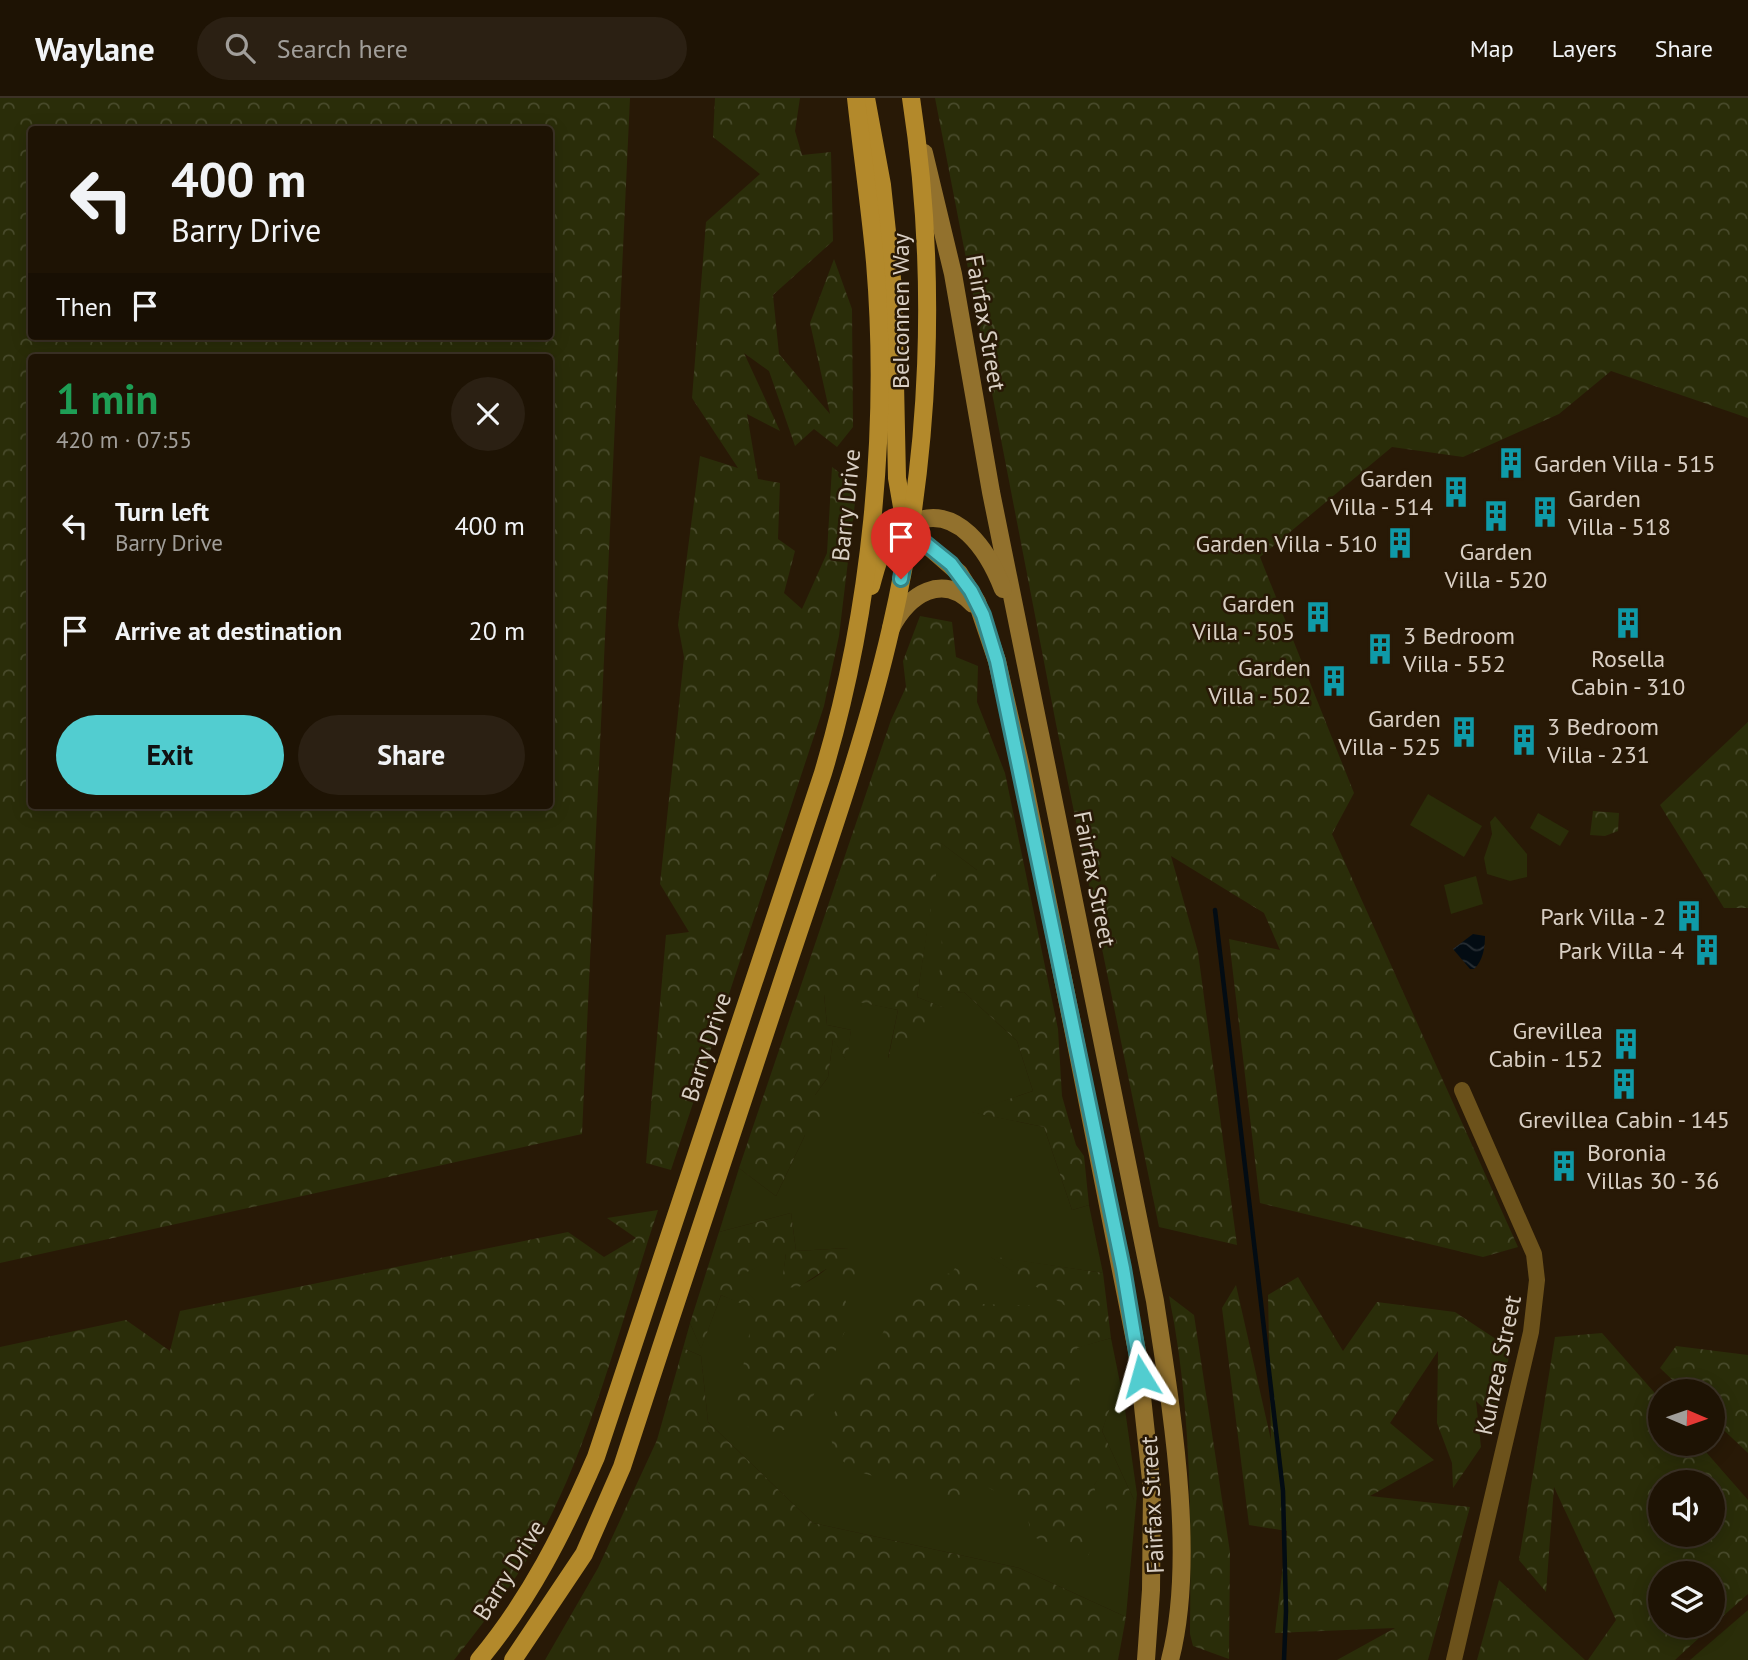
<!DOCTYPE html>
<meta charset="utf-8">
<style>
:root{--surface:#1e1304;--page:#2b2013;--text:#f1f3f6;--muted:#a19e9a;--line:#3c3226;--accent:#52cdd0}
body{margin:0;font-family:"PT Sans",sans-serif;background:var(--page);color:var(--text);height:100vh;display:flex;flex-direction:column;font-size:26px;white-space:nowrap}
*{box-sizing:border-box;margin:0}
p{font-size:23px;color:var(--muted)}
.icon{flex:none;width:38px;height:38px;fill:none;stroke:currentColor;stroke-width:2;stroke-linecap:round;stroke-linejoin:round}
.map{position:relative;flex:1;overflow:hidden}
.sheet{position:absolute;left:28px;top:256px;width:525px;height:455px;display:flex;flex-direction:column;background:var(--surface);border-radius:7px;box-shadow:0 4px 18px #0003,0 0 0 2px var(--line)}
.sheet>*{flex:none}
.top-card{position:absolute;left:28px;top:28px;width:525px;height:214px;border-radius:7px;box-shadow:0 4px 18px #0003,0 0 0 2px var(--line);background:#1e1304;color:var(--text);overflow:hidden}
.needle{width:46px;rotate:92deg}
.fabs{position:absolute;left:1648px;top:1281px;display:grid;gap:14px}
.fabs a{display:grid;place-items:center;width:77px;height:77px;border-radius:50%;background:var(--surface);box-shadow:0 4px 18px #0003,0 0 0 2px var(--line);font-size:35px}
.pin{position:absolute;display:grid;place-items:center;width:60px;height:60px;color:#fff;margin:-72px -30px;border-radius:50% 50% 50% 0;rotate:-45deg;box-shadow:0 0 7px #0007}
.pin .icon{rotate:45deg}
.me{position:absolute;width:77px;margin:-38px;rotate:352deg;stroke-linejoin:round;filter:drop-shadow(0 0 5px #0008)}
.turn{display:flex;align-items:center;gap:24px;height:147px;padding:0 28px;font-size:32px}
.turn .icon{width:91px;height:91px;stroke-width:2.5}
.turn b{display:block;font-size:49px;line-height:60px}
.then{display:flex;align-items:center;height:66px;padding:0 28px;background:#0003;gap:14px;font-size:26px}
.round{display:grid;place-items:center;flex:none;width:74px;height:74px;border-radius:37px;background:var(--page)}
.head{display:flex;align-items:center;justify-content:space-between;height:119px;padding:0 28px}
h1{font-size:42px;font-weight:700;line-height:52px;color:#1e9e55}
.cta{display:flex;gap:14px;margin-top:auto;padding:14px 28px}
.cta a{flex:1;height:80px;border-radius:42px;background:var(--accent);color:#111;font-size:28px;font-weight:700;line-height:80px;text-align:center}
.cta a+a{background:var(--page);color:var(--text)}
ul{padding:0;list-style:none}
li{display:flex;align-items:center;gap:21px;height:105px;padding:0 28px}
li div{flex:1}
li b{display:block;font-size:26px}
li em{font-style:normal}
header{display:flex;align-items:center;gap:42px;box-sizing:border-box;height:98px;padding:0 35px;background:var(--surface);border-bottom:2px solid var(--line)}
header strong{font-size:33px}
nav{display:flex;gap:38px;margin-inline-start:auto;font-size:24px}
.search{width:490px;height:63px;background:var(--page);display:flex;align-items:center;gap:18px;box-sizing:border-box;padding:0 24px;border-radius:38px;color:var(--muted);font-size:26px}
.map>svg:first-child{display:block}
</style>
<header>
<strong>Waylane</strong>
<div class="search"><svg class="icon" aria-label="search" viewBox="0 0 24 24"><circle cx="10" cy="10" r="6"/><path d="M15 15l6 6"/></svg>Search here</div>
<nav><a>Map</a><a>Layers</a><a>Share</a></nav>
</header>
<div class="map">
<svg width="1748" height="1562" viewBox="0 0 1748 1562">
<defs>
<pattern id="forest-crowns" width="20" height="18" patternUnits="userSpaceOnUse" patternTransform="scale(1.75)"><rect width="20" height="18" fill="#2a2d09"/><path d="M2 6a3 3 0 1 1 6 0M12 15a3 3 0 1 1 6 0" fill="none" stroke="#484a2b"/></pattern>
<pattern id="water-waves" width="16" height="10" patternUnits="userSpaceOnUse" patternTransform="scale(1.75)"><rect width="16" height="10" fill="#030c13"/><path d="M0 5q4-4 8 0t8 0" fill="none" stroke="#272e34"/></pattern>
</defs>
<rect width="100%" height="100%" fill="#281906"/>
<g fill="#2a2d09" fill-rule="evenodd">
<path d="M1428 696 1482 728 1464 759 1410 727Z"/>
<path d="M1538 715 1569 733 1560 748 1530 730Z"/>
<path d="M1495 718 1527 756V779L1510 783 1487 776 1484 760 1492 736 1490 724Z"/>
<path d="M940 744 977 772 939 896 964 894 1017 943 1033 993 972 1014 1044 1029 1072 1112 1089 1107 1103 1175 991 1159 1072 1211 925 1220 1071 1251 1111 1240 1124 1304 1137 1396 1126 1519 1019 1470 813 1425 708 1324 701 1258 683 1250 690 1225 701 1250 721 1197 766 1214 733 1180 786 1155 782 1189C809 1191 830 1168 849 1150L796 1153 791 1115 719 1134 739 1070 776 1098 805 1037 815 997 828 979 833 940 846 962 851 932 827 927 824 896 898 912 888 960 944 910 917 899ZM1111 1304 1102 1333 1134 1402 1099 1379 1078 1412 1058 1420 1062 1379 1098 1371 1069 1305Z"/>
<path d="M1476 778 1483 806 1451 816 1444 787Z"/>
<path d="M1748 1512V1562H1690Z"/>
</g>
<g fill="url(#forest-crowns)" fill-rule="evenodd">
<path d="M0 0H630L582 1036 0 1165ZM32 32H550V238H32ZM32 259H550V707H32Z"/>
<path d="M715 0H800L795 33 802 57 831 54 833 143 773 197 779 256 830 316 810 225 834 161 852 211 853 329 837 349 814 331 795 348 769 273 744 255 780 333 747 316 758 381 780 385 778 441 795 453 784 495 802 511 827 455 832 369 857 388 839 538 824 608 671 1072 646 1065 666 837 689 834 660 786 684 559 678 527 700 358 738 370 692 300 706 124 760 76 713 39Z"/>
<path d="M935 0H1748V320L1611 273 1559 316 1463 359 1392 349 1260 459 1354 695 1332 736 1518 1149 1483 1159 1260 1105 1229 841 1280 852 1264 815 1171 758 1198 854 1237 1147 1159 1129 1056 626Z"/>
<path d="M920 518 952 524 956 559 978 568 977 604 1005 675 1058 931 1062 998 1076 1047 1084 1058 1089 1107 1072 1112 1044 1029 970 1014 1033 993 1017 943 964 894 938 897 946 784 977 772 941 745 917 899 945 910 888 962 898 912 824 897 827 927 851 932 847 964 833 941 828 979 815 997 825 1033 805 1037 776 1098 739 1070 891 622 906 589 903 563Z"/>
<path d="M1748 624V810H1724L1660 707Z"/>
<path d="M1593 713 1619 715 1618 733 1605 738 1590 737Z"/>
<path d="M658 1112C623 1217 592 1343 540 1439 516 1483 485 1523 454 1562H0V1249L126 1222 170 1253 180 1213 568 1134 604 1159 636 1140 607 1120Z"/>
<path d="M791 1115 796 1153 849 1150 864 1165 852 1184 826 1171 799 1189 781 1190 786 1156 734 1180 756 1203 757 1200 782 1192 845 1201 851 1221 796 1333 788 1330 762 1341 734 1316 754 1211 721 1197 701 1251 690 1225 719 1134Z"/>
<path d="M989 1158 1103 1175 1111 1240 1077 1250 1081 1304H1112L1102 1333 1134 1402 1108 1417 1099 1380 1094 1387 1099 1413 1077 1429 1098 1439 1086 1461 1036 1440 1031 1435 1025 1408 983 1387 964 1408C950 1401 935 1391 920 1385 904 1379 883 1382 866 1376 817 1358 829 1325 845 1287L861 1281 895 1209 930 1173 951 1176 955 1170 980 1181 979 1206 1067 1209Z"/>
<path d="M1298 1179 1343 1253 1377 1204 1455 1214 1511 1251 1494 1320 1476 1303 1481 1349 1453 1390 1452 1365 1437 1325 1438 1253 1390 1325 1434 1362 1370 1398 1470 1409 1428 1562H1337L1395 1530 1275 1535 1287 1433 1249 1427 1222 1210 1236 1187 1271 1342 1268 1197Z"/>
<path d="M1169 1198 1194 1217 1230 1454 1229 1561 1193 1548 1190 1536C1191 1423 1192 1309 1169 1198Z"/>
<path d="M1602 1235 1661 1302V1346H1699L1748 1402V1496L1713 1527V1475H1661V1528H1712L1675 1562H1588L1616 1522 1554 1389 1546 1494 1519 1462 1555 1239ZM1661 1384H1713V1437H1661Z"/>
<path d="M1676 1248 1748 1257V1355L1713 1322V1293H1684L1660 1270Z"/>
<path d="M683 1250 701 1258 708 1324 813 1425 1019 1470 1126 1519 1118 1562H545L598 1470 657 1342Z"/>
<path d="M1499 1482 1585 1562H1477Z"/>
</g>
<path fill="url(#water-waves)" d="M1473 836 1485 838C1485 849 1483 863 1474 871H1470L1453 851Z"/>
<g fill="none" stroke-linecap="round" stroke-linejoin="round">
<path stroke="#030c13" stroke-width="4.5" d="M1215 812 1283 1393 1286 1513 1284 1562"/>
<path stroke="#6c521b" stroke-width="16" d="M1454 1562 1531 1234 1537 1182 1534 1156 1462 992"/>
<g stroke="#92712d" stroke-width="18">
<path d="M924 55 953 176 991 394 1155 1203C1171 1309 1197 1459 1170 1562"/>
<path d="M1003 491C989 455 957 402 910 426L920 441 959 475 977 504 997 563 1021 669 1137 1253 1152 1391 1151 1492 1146 1562"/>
<path d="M891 530C909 496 943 474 973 506"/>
</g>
<g stroke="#b3892b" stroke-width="18">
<path d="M866 0 882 87 893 190 897 380 902 409 910 426"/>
<path d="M871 488C878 463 883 435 910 426"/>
<path d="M479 1562C530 1501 564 1433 596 1359L823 675C871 515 889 331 875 164 870 109 862 55 856 0"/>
<path d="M513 1562 584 1456 622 1369C674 1209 727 1049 780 890 819 771 863 652 891 530 931 357 938 175 911 0"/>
</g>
</g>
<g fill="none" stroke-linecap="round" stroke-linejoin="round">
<defs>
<path id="route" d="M901 481 910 426 920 441 951 466 971 493 983 517 997 563 1123 1170 1141 1278"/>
</defs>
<use href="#route" stroke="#358587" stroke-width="18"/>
<use href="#route" stroke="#52cdd0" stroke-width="12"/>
</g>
<defs>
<symbol id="building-bare" viewBox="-9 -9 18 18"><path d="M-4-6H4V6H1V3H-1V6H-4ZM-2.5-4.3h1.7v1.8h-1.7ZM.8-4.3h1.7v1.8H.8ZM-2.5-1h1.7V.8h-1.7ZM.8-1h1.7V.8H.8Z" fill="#0f9aa8" stroke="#281906" stroke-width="2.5" paint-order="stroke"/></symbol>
</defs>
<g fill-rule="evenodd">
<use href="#building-bare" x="1489" y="343" width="44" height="44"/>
<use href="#building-bare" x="1434" y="372" width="44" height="44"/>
<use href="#building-bare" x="1523" y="392" width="44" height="44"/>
<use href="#building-bare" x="1474" y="396" width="44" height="44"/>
<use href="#building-bare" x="1378" y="423" width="44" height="44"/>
<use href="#building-bare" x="1296" y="497" width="44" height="44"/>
<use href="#building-bare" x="1606" y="503" width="44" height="44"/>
<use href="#building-bare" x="1358" y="529" width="44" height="44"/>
<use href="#building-bare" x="1312" y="561" width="44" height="44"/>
<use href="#building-bare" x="1442" y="612" width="44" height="44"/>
<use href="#building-bare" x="1502" y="620" width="44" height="44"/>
<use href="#building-bare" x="1667" y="796" width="44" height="44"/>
<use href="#building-bare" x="1685" y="830" width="44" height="44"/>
<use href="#building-bare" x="1604" y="924" width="44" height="44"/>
<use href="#building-bare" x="1602" y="964" width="44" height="44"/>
<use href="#building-bare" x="1542" y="1046" width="44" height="44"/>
</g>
<g text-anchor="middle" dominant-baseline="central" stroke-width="5" stroke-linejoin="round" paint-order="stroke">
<g font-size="24" fill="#d9cfc4" stroke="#281906">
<text transform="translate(900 213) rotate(-90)">Belconnen Way</text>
<text transform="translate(986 225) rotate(80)">Fairfax Street</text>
<text transform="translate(846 407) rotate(-84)">Barry Drive</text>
<text transform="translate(1095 781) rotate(79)">Fairfax Street</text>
<text transform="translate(706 949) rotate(-72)">Barry Drive</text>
<text transform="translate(1498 1267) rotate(-78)">Kunzea Street</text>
<text transform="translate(1152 1407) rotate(-93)">Fairfax Street</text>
<text transform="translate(509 1472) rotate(-58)">Barry Drive</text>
</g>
<g font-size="24" fill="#d9cfc4" stroke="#281906" text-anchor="end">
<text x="1534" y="365" text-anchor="start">Garden Villa - 515</text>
<text x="1433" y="380">Garden<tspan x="1433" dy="28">Villa - 514</tspan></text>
<text x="1568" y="400" text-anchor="start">Garden<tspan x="1568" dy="28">Villa - 518</tspan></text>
<text x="1377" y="445">Garden Villa - 510</text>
<text x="1496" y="453" text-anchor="middle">Garden<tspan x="1496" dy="28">Villa - 520</tspan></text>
<text x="1295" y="505">Garden<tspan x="1295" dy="28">Villa - 505</tspan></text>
<text x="1403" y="537" text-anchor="start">3 Bedroom<tspan x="1403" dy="28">Villa - 552</tspan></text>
<text x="1628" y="560" text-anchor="middle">Rosella<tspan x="1628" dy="28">Cabin - 310</tspan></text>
<text x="1311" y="569">Garden<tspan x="1311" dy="28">Villa - 502</tspan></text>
<text x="1441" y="620">Garden<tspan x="1441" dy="28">Villa - 525</tspan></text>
<text x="1547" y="628" text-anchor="start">3 Bedroom<tspan x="1547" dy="28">Villa - 231</tspan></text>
<text x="1666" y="818">Park Villa - 2</text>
<text x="1684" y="852">Park Villa - 4</text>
<text x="1603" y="932">Grevillea<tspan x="1603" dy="28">Cabin - 152</tspan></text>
<text x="1624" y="1021" text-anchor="middle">Grevillea Cabin - 145</text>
<text x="1587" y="1054" text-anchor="start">Boronia<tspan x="1587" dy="28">Villas 30 - 36</tspan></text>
</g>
</g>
</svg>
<div class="fabs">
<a><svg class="needle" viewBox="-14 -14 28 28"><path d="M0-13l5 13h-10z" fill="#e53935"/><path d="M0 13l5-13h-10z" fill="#a19e9a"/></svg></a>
<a><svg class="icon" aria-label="sound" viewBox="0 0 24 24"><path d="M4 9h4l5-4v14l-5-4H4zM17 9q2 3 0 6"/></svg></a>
<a><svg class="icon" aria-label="layers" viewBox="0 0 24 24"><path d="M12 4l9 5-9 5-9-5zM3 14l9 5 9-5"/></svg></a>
</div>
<div class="pin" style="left:901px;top:481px;background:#d93025"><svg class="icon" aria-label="arrive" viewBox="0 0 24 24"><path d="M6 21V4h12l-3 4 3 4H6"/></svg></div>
<svg class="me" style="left:1141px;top:1278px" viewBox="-20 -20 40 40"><path d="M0-17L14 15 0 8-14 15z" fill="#52cdd0" stroke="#fff" stroke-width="4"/></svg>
<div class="top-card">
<div class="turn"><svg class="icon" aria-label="left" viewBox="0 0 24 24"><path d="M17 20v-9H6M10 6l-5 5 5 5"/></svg><div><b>400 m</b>Barry Drive</div></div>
<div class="then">Then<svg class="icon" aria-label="arrive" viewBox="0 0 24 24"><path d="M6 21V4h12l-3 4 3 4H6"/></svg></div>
</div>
<section class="sheet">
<div class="head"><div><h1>1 min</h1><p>420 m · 07:55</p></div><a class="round"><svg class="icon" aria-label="close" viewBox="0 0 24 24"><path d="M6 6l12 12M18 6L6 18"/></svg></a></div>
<ul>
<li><svg class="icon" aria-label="left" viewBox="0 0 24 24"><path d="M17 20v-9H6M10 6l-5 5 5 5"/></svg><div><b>Turn left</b><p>Barry Drive</p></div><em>400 m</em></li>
<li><svg class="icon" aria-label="arrive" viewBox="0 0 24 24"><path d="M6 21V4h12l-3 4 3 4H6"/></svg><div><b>Arrive at destination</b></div><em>20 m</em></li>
</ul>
<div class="cta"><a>Exit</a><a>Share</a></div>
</section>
</div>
